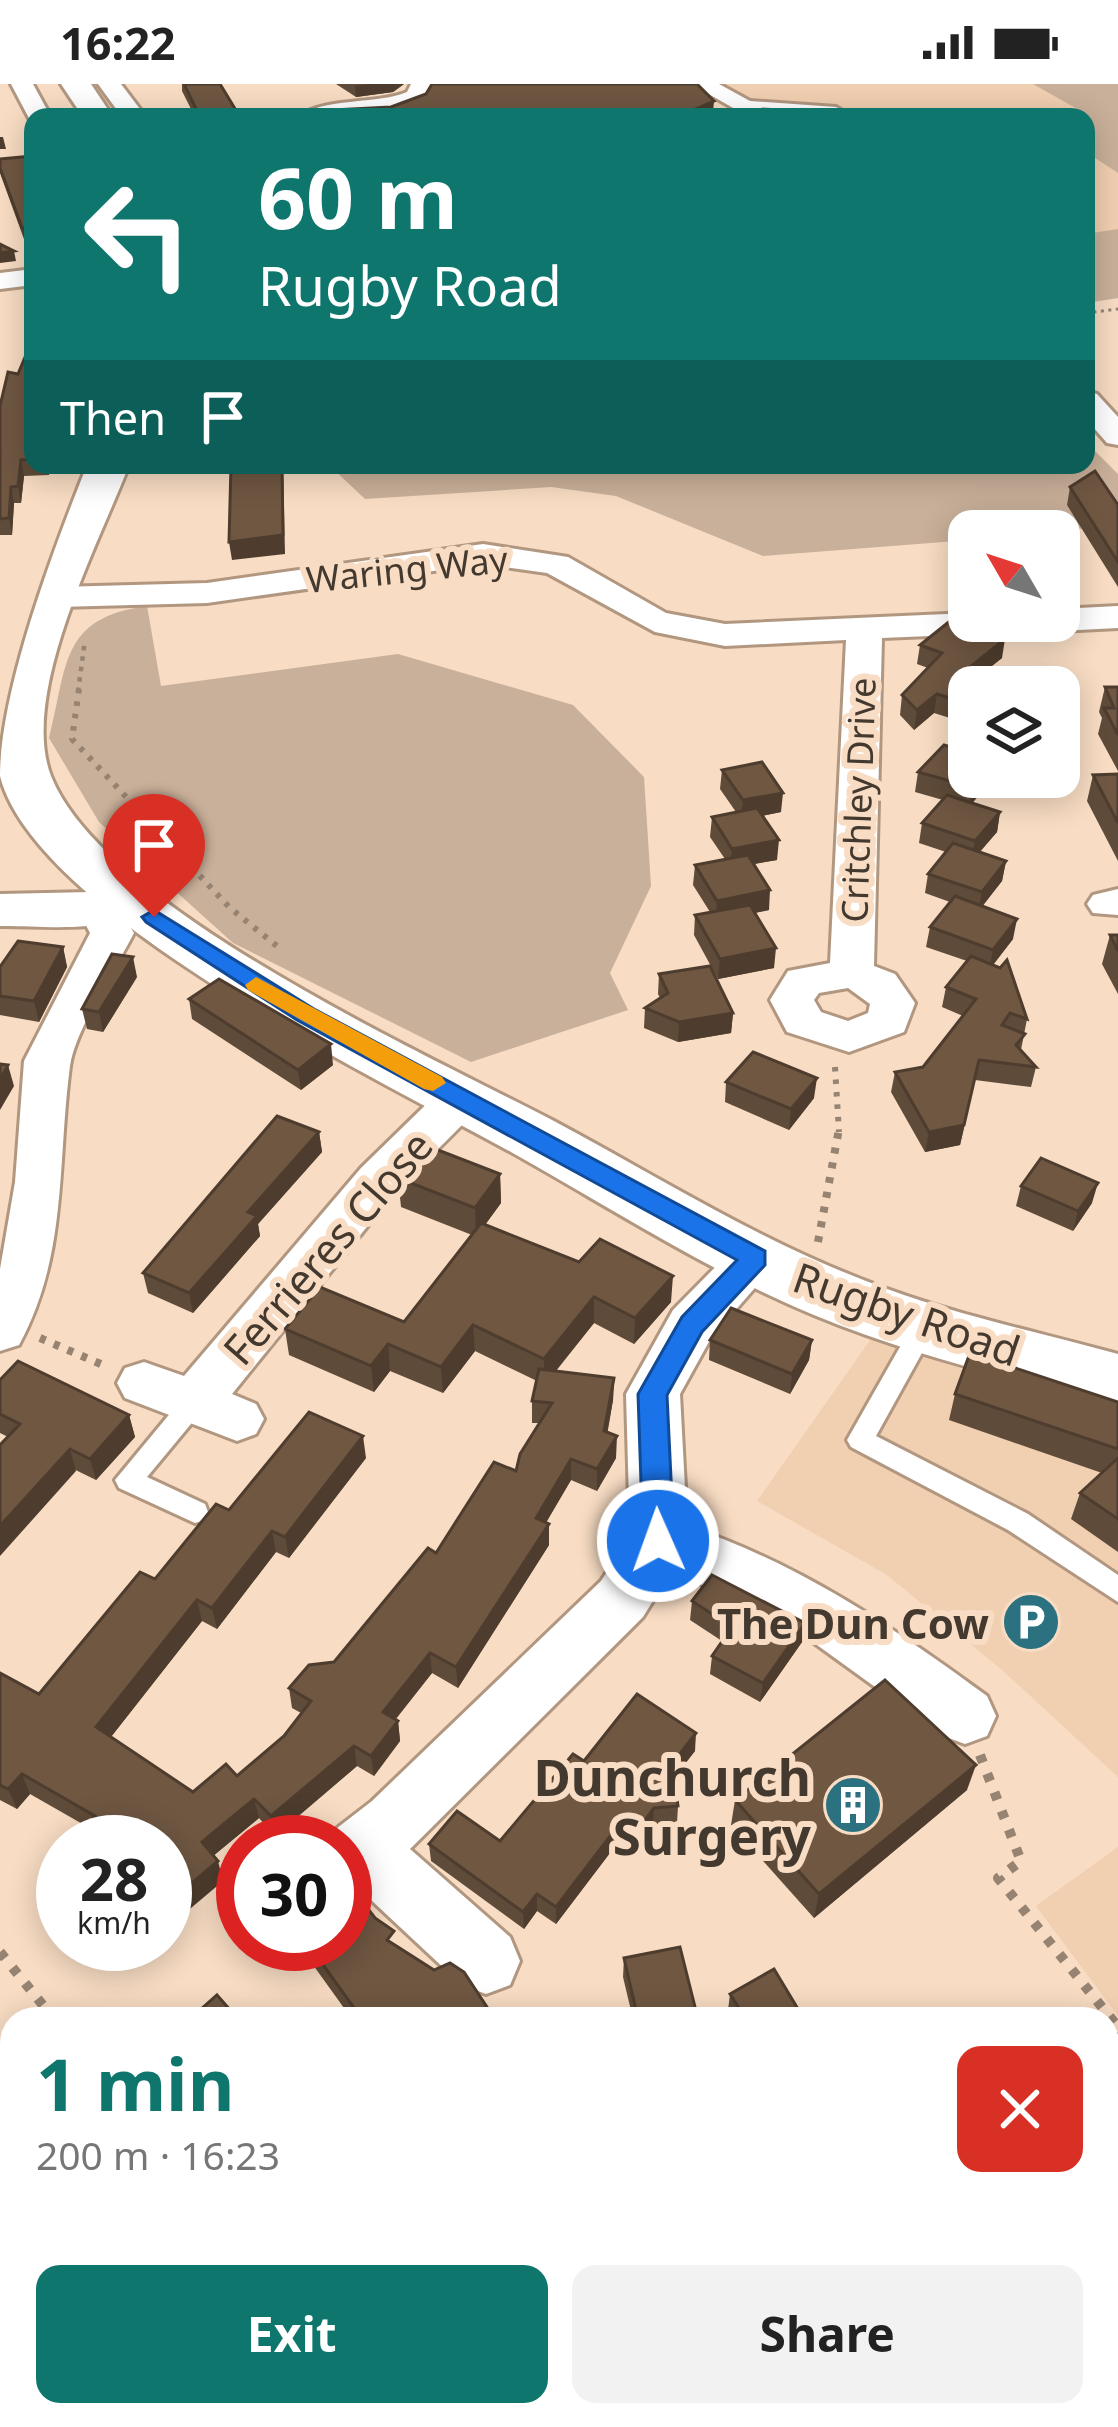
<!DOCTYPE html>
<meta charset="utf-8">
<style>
:root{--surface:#fff;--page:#f2f2f2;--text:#222;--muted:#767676;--accent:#0f766e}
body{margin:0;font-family:"Noto Sans",sans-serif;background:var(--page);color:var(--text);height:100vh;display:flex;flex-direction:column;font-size:45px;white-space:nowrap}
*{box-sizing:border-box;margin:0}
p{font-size:39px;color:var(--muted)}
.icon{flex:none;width:66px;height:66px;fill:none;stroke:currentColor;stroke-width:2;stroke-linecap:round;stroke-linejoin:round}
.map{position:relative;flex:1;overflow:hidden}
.drawer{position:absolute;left:0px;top:1923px;width:1119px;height:420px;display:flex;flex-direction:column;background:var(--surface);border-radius:36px 36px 0 0;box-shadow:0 6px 30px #0003}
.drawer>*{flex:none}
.banner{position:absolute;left:24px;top:24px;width:1071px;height:366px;border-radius:24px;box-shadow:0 6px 30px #0003;background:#0f766e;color:#fff;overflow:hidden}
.needle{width:78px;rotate:309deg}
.buttons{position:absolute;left:948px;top:426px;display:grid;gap:24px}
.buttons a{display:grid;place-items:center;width:132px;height:132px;border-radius:24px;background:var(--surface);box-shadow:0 6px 30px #0003;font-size:60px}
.speed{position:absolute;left:36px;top:1731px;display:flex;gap:24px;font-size:60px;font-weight:700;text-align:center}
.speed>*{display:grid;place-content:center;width:156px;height:156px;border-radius:50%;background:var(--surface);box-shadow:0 6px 30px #0003;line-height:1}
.speed small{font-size:30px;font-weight:400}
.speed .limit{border:18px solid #d22;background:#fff;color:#111}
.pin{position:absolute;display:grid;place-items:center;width:102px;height:102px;color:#fff;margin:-123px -51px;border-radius:50% 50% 50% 0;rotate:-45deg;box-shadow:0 0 12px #0007}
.pin .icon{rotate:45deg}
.me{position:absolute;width:132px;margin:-66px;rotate:358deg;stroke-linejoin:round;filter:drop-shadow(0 0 9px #0008)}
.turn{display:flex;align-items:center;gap:42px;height:252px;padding:0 36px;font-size:54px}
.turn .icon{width:156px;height:156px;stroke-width:2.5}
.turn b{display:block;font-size:84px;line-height:102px}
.then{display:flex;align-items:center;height:114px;padding:0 36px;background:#0003;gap:24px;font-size:45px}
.round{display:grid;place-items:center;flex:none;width:126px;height:126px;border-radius:24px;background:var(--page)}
.overview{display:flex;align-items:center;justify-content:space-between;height:204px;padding:0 36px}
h1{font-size:72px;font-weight:700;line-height:90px;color:var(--accent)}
.cta{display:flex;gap:24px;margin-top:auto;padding:24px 36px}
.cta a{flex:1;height:138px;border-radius:24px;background:var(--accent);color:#fff;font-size:48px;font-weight:700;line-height:138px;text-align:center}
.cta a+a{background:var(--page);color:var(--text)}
.status{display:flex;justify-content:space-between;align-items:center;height:84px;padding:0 60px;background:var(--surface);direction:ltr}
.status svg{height:33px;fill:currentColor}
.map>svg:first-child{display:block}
</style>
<div class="status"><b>16:22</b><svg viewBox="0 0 49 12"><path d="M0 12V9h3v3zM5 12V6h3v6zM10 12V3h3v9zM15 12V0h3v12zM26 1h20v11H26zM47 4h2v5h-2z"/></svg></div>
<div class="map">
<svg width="1118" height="2343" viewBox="0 0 1118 2343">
<rect width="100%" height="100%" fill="#f8dcc3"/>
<g fill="#f1cfb1">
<path d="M717 0H1118V214L1086 219V33H781Z"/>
<path d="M873 1252 1118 1343V1693L1001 1585 887 1491 757 1417Z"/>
<path d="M1118 1763V1932L1036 1822Z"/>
</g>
<g fill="#c9b09a">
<path d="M1033 0H1118V89L1086 68V33H1076L1088 31Z"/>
<path d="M1118 145V214L1086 219V150Z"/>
<path d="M1086 358 1118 390V444L969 447V456L763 472 616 412 551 403 365 415 329 381H1086Z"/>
<path d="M147 522 161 602 398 570 573 621 644 693 651 802 610 889 628 926 471 978 233 859 99 738 49 654C68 580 60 534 147 522Z"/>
</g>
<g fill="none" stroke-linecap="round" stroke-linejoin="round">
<defs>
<g id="service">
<path d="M750 17 836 23 841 26 836 29 746 22Z"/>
<path d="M926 1231 935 1233 938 1240 876 1352 1028 1430 1118 1491V1518L1008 1446 851 1363 847 1356 851 1349 917 1233Z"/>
<path d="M196 1306 205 1309 209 1316 205 1323 147 1393 205 1420 208 1428 205 1436 195 1439 119 1404 115 1396 187 1309Z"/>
<path d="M371 2331H411L416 2343H376Z"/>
</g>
<g id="minor">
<path d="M11 0H33L51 33H33L31 38Z"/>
<path d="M98 0H121L146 33H122Z"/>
<path d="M411 0H433L425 17 390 30 298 33C324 13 376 21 407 8Z"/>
<path d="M691 0H719L779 33H749Z"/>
<path d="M33 185V201L0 205V189Z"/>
<path d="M1086 307 1097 310 1118 333V361L1107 359 1086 335Z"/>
<path d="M483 460 568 473 666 529 725 540 969 529V537H1059V525L1118 522V544L1059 547 1043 539 1027 548 882 554 874 882 895 890 915 919 904 948 849 968 787 948 770 916 788 887 830 879 846 556 725 562 655 548 547 489 483 480 207 519 58 523 41 513 58 503 207 499ZM848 904 870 920 868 929 848 937 821 928 814 916 819 909Z"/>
<path d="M1118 805V831L1093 829 1087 820 1093 811Z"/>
<path d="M98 811 113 815 134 849C116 884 75 946 70 982 57 1080 68 1171 19 1261L0 1267V1185L15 1098 24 977 90 849 77 824 83 815Z"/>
<path d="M461 998 478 1003 485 1014 478 1025 395 1108 232 1310 256 1320 264 1335 256 1350 237 1357 125 1314 117 1299 125 1284 144 1278 184 1292 361 1084 444 1003Z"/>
<path d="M755 1155 773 1161 781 1174 711 1254 680 1310 687 1442C799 1479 893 1543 987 1612L996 1632 987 1652 965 1660 943 1652 799 1548 672 1486 643 1533 410 1765 510 1853 520 1877 510 1901 486 1910 462 1901 355 1801 345 1805V1758H319L372 1717 601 1497 630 1453 626 1310 673 1226 737 1161Z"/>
<path d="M921 2331H1003L1008 2343H926Z"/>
</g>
<path id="tertiary" d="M127 796 145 801 153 812C125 854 44 841 0 842V810L91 808Z"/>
<g id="secondary">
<path d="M1118 2204V2304L1107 2308V2208Z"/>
<path d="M418 2331H559L554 2343H414Z"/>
</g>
<g id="primary">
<path d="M61 0H91L113 33H83Z"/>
<path d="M87 381H129C99 459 19 610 51 692 103 824 426 970 552 1036 655 1091 756 1155 866 1197 947 1229 1034 1247 1118 1270V1324C1017 1295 912 1272 814 1231 708 1187 611 1124 511 1068 388 1000 35 831 0 692 0 605 55 462 87 381Z"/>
</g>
</defs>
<use href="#service" stroke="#b29780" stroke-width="6"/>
<use href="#minor" stroke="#b29780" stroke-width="6"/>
<use href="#tertiary" stroke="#b29780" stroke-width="6"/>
<use href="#secondary" stroke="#b29780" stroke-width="6"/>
<use href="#primary" stroke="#b29780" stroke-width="6"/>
<path stroke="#968372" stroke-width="3" stroke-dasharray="3 4.5" stroke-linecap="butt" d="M1086 229 1118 225"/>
<path stroke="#968372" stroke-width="4.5" stroke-dasharray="4.5 6" stroke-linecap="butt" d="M78 608 85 556"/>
<g stroke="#968372" stroke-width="6" stroke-dasharray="4.5 8" stroke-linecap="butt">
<path d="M79 605 72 655 229 823 278 863"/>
<path d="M835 983 839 1048"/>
</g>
<g stroke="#968372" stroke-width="8" stroke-dasharray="6 9" stroke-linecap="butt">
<path d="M818 1158 839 1045"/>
<path d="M40 1254 103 1281"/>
</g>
<g stroke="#968372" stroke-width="10" stroke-dasharray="8 12" stroke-linecap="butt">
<path d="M980 1671 1021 1777 998 1794 1118 1943"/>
<path d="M0 1868 54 1935"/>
<path d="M339 2331 347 2343"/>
</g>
<use href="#service" fill="#fff" fill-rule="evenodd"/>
<use href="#minor" fill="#fff" fill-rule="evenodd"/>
<use href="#tertiary" fill="#fff" fill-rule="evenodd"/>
<use href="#secondary" fill="#fff" fill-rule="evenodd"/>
<use href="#primary" fill="#fff" fill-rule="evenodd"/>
</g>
<g fill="#5f4b39">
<path d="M182 0H220L240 33H195L182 7Z"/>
<path d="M336 0H404L393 8 356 13Z"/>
<path d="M33 72V157L25 158 0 89V75Z"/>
<path d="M33 254V381H51L49 391 24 392 21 419H14L12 451H0V322L18 290Z"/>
<path d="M1070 403 1118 421V503L1067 421Z"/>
<path d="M920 561 1002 574 985 587 995 590 992 603H969V635L966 639 934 629 914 646 900 631 902 611 928 584 917 580Z"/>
<path d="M1105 603H1118V687L1098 650 1102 634 1099 628Z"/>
<path d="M722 686 781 728 762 732 777 776 754 780 769 826 755 829 774 884 718 895 694 851 695 831 710 828 693 801 695 781 725 775 710 753 712 733 736 728 720 705Z"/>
<path d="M918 688 992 693 991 697 972 719 1000 728 997 748 980 768 1006 777 1002 797 982 822 1013 855 993 881 1027 935 1021 966 1036 983 1031 1003 975 996 960 1061 925 1068 891 1008 895 988 923 983 963 932 942 923 946 903 967 877 926 863 930 843 950 818 925 809 928 790 946 768 919 759 922 739 943 716 915 708Z"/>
<path d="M1118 690V777L1087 717 1093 691Z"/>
<path d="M1110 851H1118V910L1102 880Z"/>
<path d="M63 863 67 883 39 938 0 931V883Z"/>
<path d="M659 890 733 929 731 949 678 958 644 944 645 924 660 914 658 910Z"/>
<path d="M137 893 103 948 87 945 82 925Z"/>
<path d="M189 915 333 981 301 1006 192 935Z"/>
<path d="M726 998 814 1014 789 1046 725 1018Z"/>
<path d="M319 1048 322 1068 258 1140 260 1152 193 1229 148 1209 143 1189Z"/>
<path d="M500 1090 501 1119 485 1141 671 1218 634 1260 594 1239 556 1287 614 1294 613 1316 607 1349 616 1374 597 1407 571 1396 546 1438 549 1461 458 1604 432 1589 396 1635 398 1637 400 1657 374 1692 357 1682 275 1752 259 1734 213 1772 223 1797 86 1742 30 1710 17 1725 0 1716V1589L39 1610 155 1495 229 1426 366 1374 289 1474 276 1468 217 1545 202 1537 111 1653 193 1708 237 1692 284 1652 301 1629 292 1624 289 1604 334 1578 516 1387 539 1339H532V1317L537 1297 475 1267 443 1309 390 1287 374 1308 289 1271 285 1245 404 1238 472 1151 401 1123 398 1094Z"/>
<path d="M1021 1102 1092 1119 1073 1147 1016 1122Z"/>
<path d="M710 1256H812L809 1276 790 1310 709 1276Z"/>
<path d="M0 1296 129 1331 135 1353 96 1396 0 1349Z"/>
<path d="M955 1310 1118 1318V1468L1071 1435 1080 1409 1102 1389 949 1336Z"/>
<path d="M692 1517 802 1558 760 1618 710 1590 712 1572 722 1557 690 1536Z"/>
<path d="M695 1667 674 1693 678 1722 677 1739 653 1742 631 1771 616 1761 556 1840 537 1827 524 1845 431 1777 429 1760 500 1757 584 1677Z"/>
<path d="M967 1706 814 1834 731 1741 735 1716Z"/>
<path d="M298 1860 396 1862 434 1886 464 1888 349 1931Z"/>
<path d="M624 1874 698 1935H633L623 1893Z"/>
<path d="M730 1910 804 1935H733L728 1926Z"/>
<path d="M1118 1950V2175L1109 2178 1107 2175V1959L1109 1955Z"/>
<path d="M0 2119 12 2124V2199L0 2194Z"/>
</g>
<g fill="#4e3d2e">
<path d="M368 0H404L393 8 356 13 355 2Z"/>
<path d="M714 17 713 28 703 33H689V28Z"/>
<path d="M0 53H3L6 65H0Z"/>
<path d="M33 143V157L25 158 22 144Z"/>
<path d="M14 167 16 177 0 179V169Z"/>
<path d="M21 376 24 392 21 419 18 402Z"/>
<path d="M283 381 285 470 232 476 229 458Z"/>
<path d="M11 403 14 419 12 451 9 434Z"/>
<path d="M1005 555 1002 574 967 602 970 583Z"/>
<path d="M937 610 934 629 914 646 917 626Z"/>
<path d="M981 693H992L991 697 969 723 972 703Z"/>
<path d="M783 709 781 728 741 736 743 716Z"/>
<path d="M1000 728 997 748 971 777 975 757Z"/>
<path d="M779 756 777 776 730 784 732 765Z"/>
<path d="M1006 777 1002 797 978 828 982 808Z"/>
<path d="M770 806 769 826 715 837 717 817Z"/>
<path d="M1017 835 1013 855 989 886 993 866Z"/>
<path d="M63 863 67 883 39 938 34 917Z"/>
<path d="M776 864 774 884 718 895 720 875Z"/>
<path d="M133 873 137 893 103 948 99 928Z"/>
<path d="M733 929 731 949 678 958 679 938Z"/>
<path d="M331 960 333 981 301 1006 298 986Z"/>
<path d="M8 981 14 1002 0 1026V996Z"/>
<path d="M817 994 814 1014 789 1046 791 1025Z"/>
<path d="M975 996 960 1061 925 1068 929 1048Z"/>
<path d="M319 1048 322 1068 258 1140 260 1152 193 1229 189 1209 248 1128Z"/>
<path d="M500 1090 501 1119 476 1153 475 1124Z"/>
<path d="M1098 1099 1092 1119 1073 1147 1078 1127Z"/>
<path d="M673 1192 671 1218 634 1260 635 1234Z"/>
<path d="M594 1213V1239L544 1301V1275Z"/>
<path d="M473 1241 475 1267 443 1309 441 1283Z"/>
<path d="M812 1256 809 1276 790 1310 792 1290Z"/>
<path d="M388 1260 390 1287 374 1308 371 1282Z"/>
<path d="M614 1294 613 1316 604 1369V1347Z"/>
<path d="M129 1331 135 1353 96 1396 90 1375Z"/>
<path d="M363 1352 366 1374 289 1474 285 1453Z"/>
<path d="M617 1352 616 1374 597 1407V1385Z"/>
<path d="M70 1365 76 1387 0 1472V1442Z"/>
<path d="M571 1375V1396L536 1456V1434Z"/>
<path d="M549 1440V1461L458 1604 456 1583Z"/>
<path d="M272 1447 276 1468 217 1545 212 1524Z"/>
<path d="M197 1516 202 1537 103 1663 96 1643Z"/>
<path d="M805 1539 802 1558 760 1618 763 1599Z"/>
<path d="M430 1569 432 1589 385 1648 383 1628Z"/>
<path d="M398 1637 400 1657 374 1692 371 1672Z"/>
<path d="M696 1649 695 1667 671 1698 672 1680Z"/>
<path d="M354 1662 357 1682 275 1752 271 1732Z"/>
<path d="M976 1681 967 1706 814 1834 819 1810Z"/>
<path d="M22 1690 30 1710 17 1725 8 1705Z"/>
<path d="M254 1715 259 1734 207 1777 202 1758Z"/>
<path d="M654 1724 653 1742 631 1771 632 1754Z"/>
<path d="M617 1743 616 1761 556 1840V1823Z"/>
<path d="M218 1777 223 1797 165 1846V1822Z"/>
<path d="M537 1810V1827L524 1845 523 1828Z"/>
<path d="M487 1923 488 1935H469Z"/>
<path d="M1118 2164V2175L1109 2178Z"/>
</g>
<g fill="#6f5742" stroke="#4e3d2e" stroke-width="3">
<path d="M184 0H220L240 33H200Z"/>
<path d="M432 0H697L714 17 689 28 698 33H339L331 26 391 23 426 10Z"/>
<path d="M33 72V143L22 144 0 84V75Z"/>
<path d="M0 160 14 167 0 169Z"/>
<path d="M33 254V375L21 376 18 402 11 403 9 434 0 435V322L8 288 18 290Z"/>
<path d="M231 381H282L283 451 229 458Z"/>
<path d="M1095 387 1118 421V478L1070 403Z"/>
<path d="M950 537 1005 555 970 583 995 590 984 603H969V620L937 610 917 626 902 611 942 569 920 561Z"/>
<path d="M1105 603H1118V651L1104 624H1114Z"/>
<path d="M944 661 969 669V693H981L972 703 918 688Z"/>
<path d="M762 678 783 709 743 716 722 686Z"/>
<path d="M1118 690V739L1093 691Z"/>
<path d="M947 711 1000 728 975 757 922 739Z"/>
<path d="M757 724 779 756 732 765 712 733Z"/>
<path d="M953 759 1006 777 982 808 928 790Z"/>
<path d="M748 771 770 806 717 817 695 781Z"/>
<path d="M955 812 1017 835 993 866 930 843Z"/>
<path d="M750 821 776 864 720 875 695 831Z"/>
<path d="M1110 851H1118V867Z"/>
<path d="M18 857 63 863 34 917 0 912V883Z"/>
<path d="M112 870 133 873 99 928 82 925Z"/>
<path d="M971 872 1000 884 1007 876 1027 935 1010 929 1002 941 1025 950 1016 961 1036 983 979 976 964 1041 929 1048 895 988 923 983 976 915 946 903Z"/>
<path d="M710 882 733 929 679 938 645 924 668 909 659 890Z"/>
<path d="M219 895 331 960 298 986 189 915Z"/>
<path d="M753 968 817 994 791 1025 726 998Z"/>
<path d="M0 980 8 981 0 996Z"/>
<path d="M277 1032 319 1048 248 1128 257 1132 189 1209 143 1189Z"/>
<path d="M425 1061 500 1090 475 1124 398 1094Z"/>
<path d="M1041 1074 1098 1099 1078 1127 1021 1102Z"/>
<path d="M481 1139 579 1178 600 1155 673 1192 635 1234 594 1213 544 1275 473 1241 441 1283 388 1260 371 1282 285 1245 320 1203 404 1238Z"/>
<path d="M731 1224 812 1256 792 1290 710 1256Z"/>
<path d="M970 1269 1118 1318V1365L955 1310Z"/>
<path d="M18 1277 129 1331 90 1375 70 1365 0 1442V1361L20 1340 0 1330V1296Z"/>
<path d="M539 1285 614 1294 604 1347 617 1352 597 1385 571 1375 536 1434 549 1440 456 1583 430 1569 383 1628 398 1637 371 1672 354 1662 271 1732 254 1715 202 1758 218 1777 165 1822V1758H72L95 1732 22 1690 8 1705 0 1701V1589L39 1610 140 1488 155 1495 216 1420 229 1426 309 1328 363 1352 285 1453 272 1447 212 1524 197 1516 96 1643 193 1708 226 1680 237 1692 284 1652 311 1617 289 1604 309 1581 334 1578 428 1464 436 1469 494 1378 516 1387 520 1370 552 1319 532 1317Z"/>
<path d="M1118 1374V1435L1080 1409Z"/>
<path d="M712 1491 805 1539 763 1599 712 1572 732 1543 692 1517Z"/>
<path d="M885 1596 976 1681 819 1810 735 1716Z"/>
<path d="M637 1610 696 1649 672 1680 678 1722 654 1724 632 1754 617 1743 556 1823 537 1810 523 1828 429 1760 457 1727 500 1757 573 1670 584 1677Z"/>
<path d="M345 1795 375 1834 394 1847 387 1856 434 1886 450 1879 464 1888 487 1923 469 1935H338L357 1928 308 1860H345Z"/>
<path d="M680 1863 698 1935H638L624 1874Z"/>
<path d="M774 1885 804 1935H746L730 1910Z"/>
<path d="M217 1911 238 1935H190Z"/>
<path d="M1118 1950V2154L1107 2132V1966L1109 1955Z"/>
<path d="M0 2119 12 2124V2189L0 2185Z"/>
<path d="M648 2331H675L678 2343H612Z"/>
</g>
<path fill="#1a73e8" stroke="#114b97" stroke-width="3" d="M154 826 314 925 765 1167V1181L702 1248 667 1311 674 1457 669 1467 658 1470 643 1457 638 1310 682 1233 737 1176 297 936 146 838 142 833Z"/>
<path fill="#f59e0b" d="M256 893 442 993 446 999 433 1007 424 1005 248 906 245 901Z"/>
<defs>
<symbol id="parking-disc" viewBox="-11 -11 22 22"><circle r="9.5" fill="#2b717f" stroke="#f8dcc3"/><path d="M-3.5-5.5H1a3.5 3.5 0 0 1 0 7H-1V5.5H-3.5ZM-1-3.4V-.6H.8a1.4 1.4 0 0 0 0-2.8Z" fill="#fff"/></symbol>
<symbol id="building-disc" viewBox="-11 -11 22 22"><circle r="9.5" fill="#2b717f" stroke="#f8dcc3"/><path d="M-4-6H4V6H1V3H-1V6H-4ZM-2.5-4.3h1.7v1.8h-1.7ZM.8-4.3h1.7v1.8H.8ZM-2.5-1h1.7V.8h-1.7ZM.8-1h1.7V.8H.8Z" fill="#fff"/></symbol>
</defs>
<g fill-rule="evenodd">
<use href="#parking-disc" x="998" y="1505" width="66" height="66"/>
<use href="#building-disc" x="820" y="1688" width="66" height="66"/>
</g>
<g text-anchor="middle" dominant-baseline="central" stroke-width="12" stroke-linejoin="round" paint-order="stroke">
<g font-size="36" fill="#44392f" stroke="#f8dcc3">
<text transform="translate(407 485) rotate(-6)">Waring Way</text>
<text transform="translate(858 716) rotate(-88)">Critchley Drive</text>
</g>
<g font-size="42" fill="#44392f" stroke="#f8dcc3">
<text transform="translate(327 1163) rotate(-49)">Ferrieres Close</text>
<text transform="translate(907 1229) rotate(19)">Rugby Road</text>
</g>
<g font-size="42" font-weight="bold" fill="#44392f" stroke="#f8dcc3" text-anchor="end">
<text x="989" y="1538">The Dun Cow</text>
</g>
<g font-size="51" font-weight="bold" fill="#44392f" stroke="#f8dcc3" text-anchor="end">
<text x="811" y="1692">Dunchurch<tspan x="811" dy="59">Surgery</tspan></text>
</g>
</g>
</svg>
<div class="buttons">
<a><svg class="needle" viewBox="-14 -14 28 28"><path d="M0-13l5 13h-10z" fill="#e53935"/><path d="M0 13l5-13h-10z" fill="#767676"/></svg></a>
<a><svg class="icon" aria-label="layers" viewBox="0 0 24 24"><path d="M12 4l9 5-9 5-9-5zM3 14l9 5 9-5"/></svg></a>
</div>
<div class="speed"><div>28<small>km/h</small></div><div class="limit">30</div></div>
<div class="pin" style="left:154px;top:833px;background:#d93025"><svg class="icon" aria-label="arrive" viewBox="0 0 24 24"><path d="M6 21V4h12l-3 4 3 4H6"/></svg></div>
<svg class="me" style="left:658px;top:1457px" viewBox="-20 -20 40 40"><circle r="17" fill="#1a73e8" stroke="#fff" stroke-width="3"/><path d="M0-11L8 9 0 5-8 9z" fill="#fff"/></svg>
<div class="banner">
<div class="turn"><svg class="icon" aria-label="left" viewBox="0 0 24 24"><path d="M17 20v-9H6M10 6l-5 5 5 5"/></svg><div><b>60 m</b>Rugby Road</div></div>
<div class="then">Then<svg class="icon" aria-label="arrive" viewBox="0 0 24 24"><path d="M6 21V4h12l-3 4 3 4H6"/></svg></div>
</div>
<section class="drawer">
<div class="overview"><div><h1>1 min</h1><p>200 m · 16:23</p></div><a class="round" style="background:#d93025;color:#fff"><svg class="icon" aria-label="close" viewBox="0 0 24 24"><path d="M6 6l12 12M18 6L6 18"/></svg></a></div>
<div class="cta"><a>Exit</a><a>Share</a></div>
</section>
</div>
